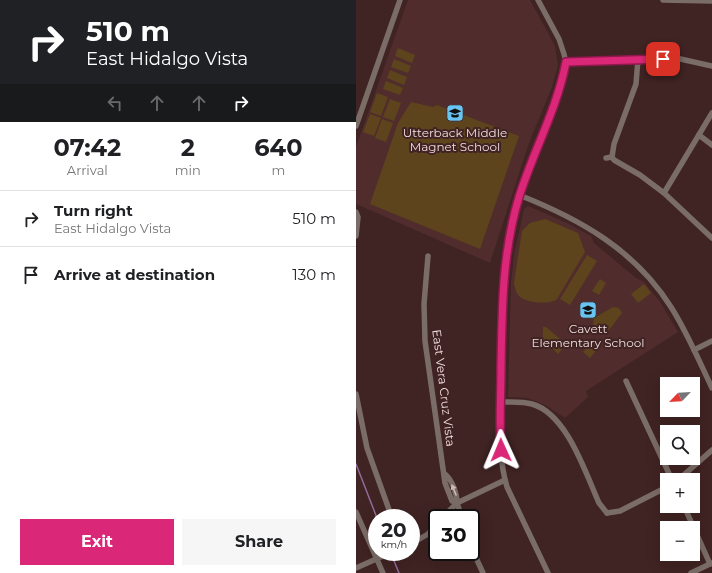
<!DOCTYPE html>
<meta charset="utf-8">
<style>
:root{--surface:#fff;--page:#f6f6f6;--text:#202124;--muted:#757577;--line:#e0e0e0;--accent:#db2777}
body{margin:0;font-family:Montserrat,sans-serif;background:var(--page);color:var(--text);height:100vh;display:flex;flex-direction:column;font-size:15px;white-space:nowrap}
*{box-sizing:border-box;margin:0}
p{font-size:13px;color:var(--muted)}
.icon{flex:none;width:22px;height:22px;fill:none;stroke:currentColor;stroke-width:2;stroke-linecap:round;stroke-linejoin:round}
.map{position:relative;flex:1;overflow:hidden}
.sheet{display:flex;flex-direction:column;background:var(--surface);width:356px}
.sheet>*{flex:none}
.top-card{background:#202124;color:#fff;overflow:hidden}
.needle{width:26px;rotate:245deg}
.buttons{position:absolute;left:304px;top:377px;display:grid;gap:8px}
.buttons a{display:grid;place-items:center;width:40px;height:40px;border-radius:0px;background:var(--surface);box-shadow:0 4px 16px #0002;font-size:20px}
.speed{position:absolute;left:12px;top:509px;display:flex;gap:8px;font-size:20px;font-weight:700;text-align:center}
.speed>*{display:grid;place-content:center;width:52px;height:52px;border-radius:50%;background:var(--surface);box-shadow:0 4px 16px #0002;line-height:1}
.speed small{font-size:10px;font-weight:400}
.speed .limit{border:2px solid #111;border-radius:6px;background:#fff;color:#111}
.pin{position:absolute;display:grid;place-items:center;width:34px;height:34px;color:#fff;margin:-17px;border-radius:8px;box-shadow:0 2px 6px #0006}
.me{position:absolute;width:44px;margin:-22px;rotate:359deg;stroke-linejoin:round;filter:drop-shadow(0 0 3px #0008)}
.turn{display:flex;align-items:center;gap:14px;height:84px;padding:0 20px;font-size:18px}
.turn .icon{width:52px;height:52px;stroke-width:2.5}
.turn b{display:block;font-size:28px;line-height:34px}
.lanes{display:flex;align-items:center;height:38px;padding:0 20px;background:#0003;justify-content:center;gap:20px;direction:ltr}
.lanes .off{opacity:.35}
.eta{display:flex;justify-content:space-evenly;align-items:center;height:68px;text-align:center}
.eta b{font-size:24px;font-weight:700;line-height:28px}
.button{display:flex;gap:8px;margin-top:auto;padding:8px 20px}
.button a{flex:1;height:46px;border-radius:0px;background:var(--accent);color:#fff;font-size:16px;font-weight:700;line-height:46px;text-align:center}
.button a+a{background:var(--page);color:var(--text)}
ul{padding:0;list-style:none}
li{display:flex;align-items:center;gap:12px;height:56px;padding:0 20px;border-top:1px solid var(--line)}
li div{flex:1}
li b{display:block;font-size:15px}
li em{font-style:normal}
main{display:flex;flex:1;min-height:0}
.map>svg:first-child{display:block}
</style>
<main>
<section class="sheet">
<div class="top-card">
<div class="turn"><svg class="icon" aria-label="right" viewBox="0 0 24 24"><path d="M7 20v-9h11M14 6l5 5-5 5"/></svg><div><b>510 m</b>East Hidalgo Vista</div></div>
<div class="lanes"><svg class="icon off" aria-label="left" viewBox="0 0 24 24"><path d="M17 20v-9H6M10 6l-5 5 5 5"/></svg><svg class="icon off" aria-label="ahead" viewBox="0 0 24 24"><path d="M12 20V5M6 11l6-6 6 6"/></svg><svg class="icon off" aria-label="ahead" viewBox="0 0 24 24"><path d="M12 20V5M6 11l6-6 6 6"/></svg><svg class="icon" aria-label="right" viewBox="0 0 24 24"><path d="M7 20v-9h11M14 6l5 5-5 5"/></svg></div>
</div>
<div class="eta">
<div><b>07:42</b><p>Arrival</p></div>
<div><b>2</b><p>min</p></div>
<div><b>640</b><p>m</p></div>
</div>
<ul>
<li><svg class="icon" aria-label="right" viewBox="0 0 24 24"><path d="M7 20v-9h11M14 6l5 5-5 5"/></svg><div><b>Turn right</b><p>East Hidalgo Vista</p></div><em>510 m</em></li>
<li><svg class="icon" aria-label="arrive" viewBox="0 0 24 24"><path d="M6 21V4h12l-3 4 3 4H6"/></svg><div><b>Arrive at destination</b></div><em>130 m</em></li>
</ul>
<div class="button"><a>Exit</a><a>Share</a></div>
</section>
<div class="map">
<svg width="356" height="573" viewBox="0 0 356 573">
<rect width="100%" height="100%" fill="#402323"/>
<g fill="#502c2d">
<path d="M52 0H174L199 46 202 65 196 87 173 143 134 263 0 204V147Z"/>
<path d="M172 206 211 223 235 236 238 243 280 278 288 282 304 302 322 332 230 391 232 397 209 418 189 405 172 398 152 397 155 283 158 254 168 209Z"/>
</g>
<g fill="#5d441c">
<path d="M42 48 59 55 56 63 39 56Z"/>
<path d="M38 59 55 66 52 73 35 67Z"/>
<path d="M34 70 51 77 48 85 31 78Z"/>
<path d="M30 81 47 88 44 95 27 89Z"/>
<path d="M21 93 32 97 25 116 14 112Z"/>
<path d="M34 99 45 103 38 121 27 117Z"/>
<path d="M55 102 77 107 81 105 163 136 124 249 14 204 42 123Z"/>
<path d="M14 114 25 118 18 136 7 132Z"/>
<path d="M26 119 37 123 30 142 19 138Z"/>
<path d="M189 219 222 233 229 252 201 299C194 305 171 303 164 297 160 293 159 289 158 283L166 231 174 223Z"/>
<path d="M231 255 241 261 214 305 204 299Z"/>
<path d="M244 279 250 283 243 295 236 291Z"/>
<path d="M288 284 295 293 282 303 275 294Z"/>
<path d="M257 307 263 308 266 313 253 330 244 334 237 324 238 318Z"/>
<path d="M187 327H190L210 344 202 354 197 349 186 348Z"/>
<path d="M236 342 243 347 234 358 227 352Z"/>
</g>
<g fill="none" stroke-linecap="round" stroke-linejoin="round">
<g stroke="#926b9c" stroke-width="1.5">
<path d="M0 464 21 518"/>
<path d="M36 556 43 573"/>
</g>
<g stroke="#7a6c66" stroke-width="5.5">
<path d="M182 0 203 39 208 54 210 63 206 82C187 133 162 185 152 239 143 287 145 336 145 384 145 418 141 454 151 487L192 573"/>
<path d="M307 0 356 1"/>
<path d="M210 63 320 58 356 66"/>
<path d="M0 126 44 0"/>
<path d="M343 135 356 145"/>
<path d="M256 157 258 144 280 84 282 59"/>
<path d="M250 158 256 157 258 160 284 175 308 193 356 238"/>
<path d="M308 193 356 113"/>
<path d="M163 195C224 219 279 250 315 307 331 332 343 361 356 388"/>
<path d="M0 212 2 217 0 236"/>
<path d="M72 256 68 304 69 341 89 483 96 501 101 503C101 493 96 480 89 474"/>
<path d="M338 350 356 341"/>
<path d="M270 381 316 480"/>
<path d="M0 394 11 448 36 518"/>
<path d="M145 402C155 402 166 401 176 404 211 414 229 472 243 503L251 513"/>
<path d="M322 480 356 450"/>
<path d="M101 503 106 518"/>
<path d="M328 506 354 564"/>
<path d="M0 512 27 573"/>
<path d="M251 513 264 511 311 487"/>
<path d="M86 518 101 503 149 480"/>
<path d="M55 544 72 534 81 524"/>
<path d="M115 547 127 573"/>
<path d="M0 568 36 552"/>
<path d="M335 573 356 563"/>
</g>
</g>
<defs><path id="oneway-solid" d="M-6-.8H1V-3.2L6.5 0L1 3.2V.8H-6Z"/></defs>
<use fill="#cdbab9" href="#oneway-solid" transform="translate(98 490) rotate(-112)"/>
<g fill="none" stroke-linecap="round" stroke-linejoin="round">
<defs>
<path id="route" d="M145 450C143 423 145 395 145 368 146 310 146 253 163 197 177 152 201 109 210 62L307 59"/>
</defs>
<use href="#route" stroke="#8e194d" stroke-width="10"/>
<use href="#route" stroke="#db2777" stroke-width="7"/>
</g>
<defs>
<symbol id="school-square" viewBox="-11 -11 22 22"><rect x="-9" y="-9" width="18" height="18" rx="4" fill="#68c4f0" stroke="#402323"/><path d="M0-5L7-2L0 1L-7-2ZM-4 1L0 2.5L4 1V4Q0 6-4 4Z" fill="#111"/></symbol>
</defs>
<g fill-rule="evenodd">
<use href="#school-square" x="89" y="103" width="20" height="20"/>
<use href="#school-square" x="222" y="300" width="20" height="20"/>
</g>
<g text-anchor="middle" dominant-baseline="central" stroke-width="4" stroke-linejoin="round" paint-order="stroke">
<g font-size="12" fill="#f0dcdc" stroke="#402323">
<text x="99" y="132">Utterback Middle<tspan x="99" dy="14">Magnet School</tspan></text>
<text x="232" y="328">Cavett<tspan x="232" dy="14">Elementary School</tspan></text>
</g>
<g font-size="12" fill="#f0dcdc" stroke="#402323">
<text transform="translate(88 388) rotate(83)">East Vera Cruz Vista</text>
</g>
</g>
</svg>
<div class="buttons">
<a><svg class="needle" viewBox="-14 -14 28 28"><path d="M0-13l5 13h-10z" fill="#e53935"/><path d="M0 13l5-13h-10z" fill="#757577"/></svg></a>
<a><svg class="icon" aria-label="search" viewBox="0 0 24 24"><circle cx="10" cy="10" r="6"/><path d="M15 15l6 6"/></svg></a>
<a>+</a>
<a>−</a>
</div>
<div class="speed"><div>20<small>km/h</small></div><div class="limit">30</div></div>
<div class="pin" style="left:307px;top:59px;background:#d93025"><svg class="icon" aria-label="arrive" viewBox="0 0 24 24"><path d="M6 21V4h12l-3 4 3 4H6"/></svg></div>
<svg class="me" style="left:145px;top:450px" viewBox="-20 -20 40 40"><path d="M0-17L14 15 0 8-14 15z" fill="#db2777" stroke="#fff" stroke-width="4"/></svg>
</div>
</main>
